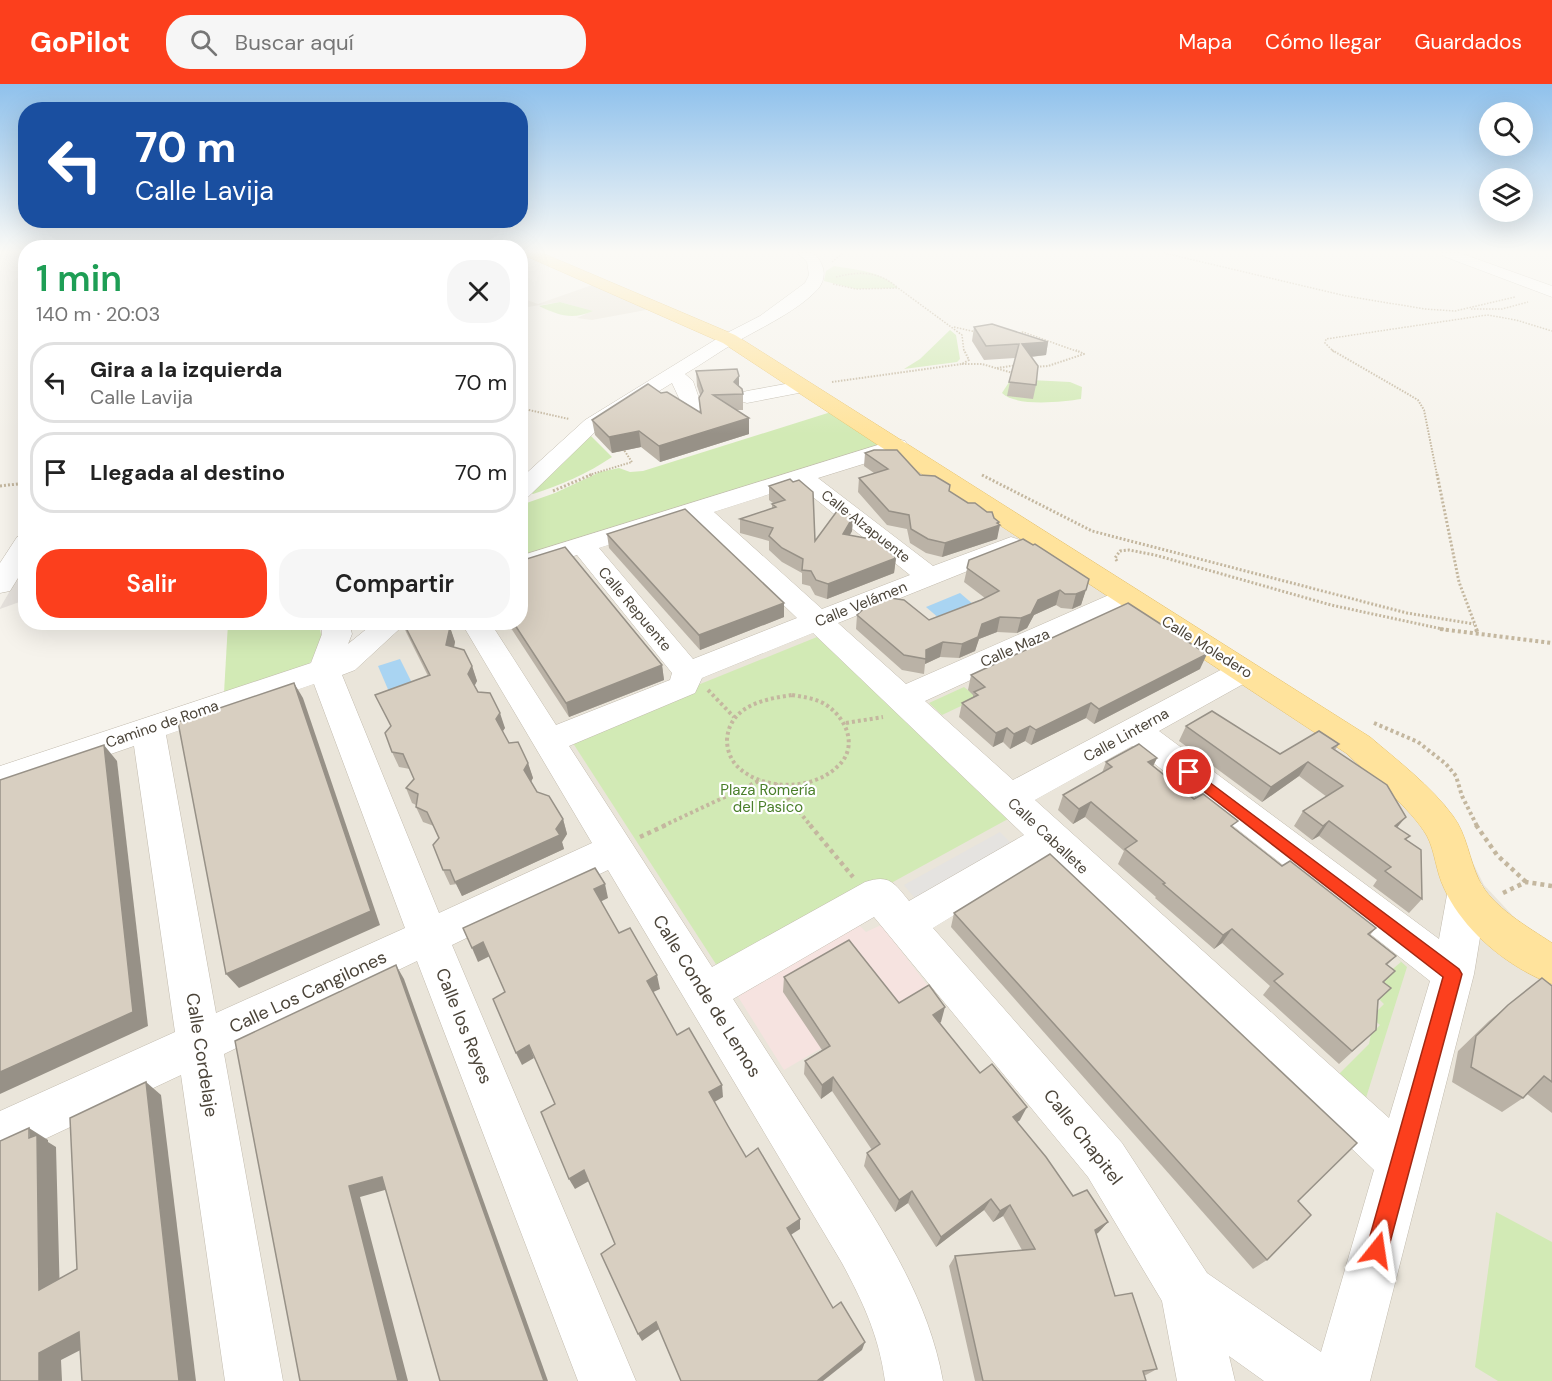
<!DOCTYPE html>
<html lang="es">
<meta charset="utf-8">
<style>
:root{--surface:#fff;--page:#f6f6f6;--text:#222;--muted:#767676;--line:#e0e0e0;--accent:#fc3f1d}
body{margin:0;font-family:"DM Sans",sans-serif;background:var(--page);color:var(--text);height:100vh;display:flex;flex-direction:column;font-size:22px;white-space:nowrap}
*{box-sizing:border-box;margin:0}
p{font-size:20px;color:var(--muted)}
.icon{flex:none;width:33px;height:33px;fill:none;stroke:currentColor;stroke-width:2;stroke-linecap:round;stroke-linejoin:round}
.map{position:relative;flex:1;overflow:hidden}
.panel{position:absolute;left:18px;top:156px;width:510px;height:390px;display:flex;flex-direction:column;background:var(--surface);border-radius:24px;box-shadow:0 6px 24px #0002}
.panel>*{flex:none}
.hud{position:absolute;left:18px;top:18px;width:510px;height:126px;border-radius:24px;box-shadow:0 6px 24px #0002;background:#1a4fa0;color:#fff;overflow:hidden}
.tools{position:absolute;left:1479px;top:18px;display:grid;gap:12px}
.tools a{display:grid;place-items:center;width:54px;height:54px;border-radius:50%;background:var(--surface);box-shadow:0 6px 24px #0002;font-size:30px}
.pin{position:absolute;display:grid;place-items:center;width:51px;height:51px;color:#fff;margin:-26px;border:3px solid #fff;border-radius:50%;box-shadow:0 2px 6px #0007}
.me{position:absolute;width:66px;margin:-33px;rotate:15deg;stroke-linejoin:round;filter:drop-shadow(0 0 4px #0008)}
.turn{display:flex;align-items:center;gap:21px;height:126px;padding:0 18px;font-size:27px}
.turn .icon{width:78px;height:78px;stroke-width:2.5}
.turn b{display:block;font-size:42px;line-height:51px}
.round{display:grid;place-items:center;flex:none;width:63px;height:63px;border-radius:24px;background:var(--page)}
.overview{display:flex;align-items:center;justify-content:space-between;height:102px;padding:0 18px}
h1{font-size:36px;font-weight:600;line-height:45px;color:#1e9e55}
.button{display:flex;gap:12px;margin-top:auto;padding:12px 18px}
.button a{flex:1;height:69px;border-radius:24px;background:var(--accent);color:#fff;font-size:24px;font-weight:600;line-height:69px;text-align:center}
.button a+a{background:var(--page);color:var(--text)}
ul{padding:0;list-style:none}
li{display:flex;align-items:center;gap:18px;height:81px;margin:0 12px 9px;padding:0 6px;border:3px solid var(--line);border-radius:24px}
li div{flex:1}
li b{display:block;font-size:22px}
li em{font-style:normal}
header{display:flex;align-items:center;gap:36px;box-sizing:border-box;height:84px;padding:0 30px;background:var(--accent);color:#fff}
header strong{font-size:28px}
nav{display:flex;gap:33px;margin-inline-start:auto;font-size:21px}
.search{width:420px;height:54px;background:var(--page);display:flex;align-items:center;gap:15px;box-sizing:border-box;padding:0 21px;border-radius:24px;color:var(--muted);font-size:22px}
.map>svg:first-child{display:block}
</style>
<header>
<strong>GoPilot</strong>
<div class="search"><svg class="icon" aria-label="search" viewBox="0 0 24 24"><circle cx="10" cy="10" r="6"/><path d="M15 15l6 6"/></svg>Buscar aquí</div>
<nav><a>Mapa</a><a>Cómo llegar</a><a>Guardados</a></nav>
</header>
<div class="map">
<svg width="1552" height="1297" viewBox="0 0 1552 1297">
<rect width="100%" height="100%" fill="#f6f3ec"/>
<g fill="#eae5da">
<path d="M592 201 643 222 646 226 592 236 577 234 592 227 560 218 521 224V214L538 220Z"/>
<path d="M881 357 1447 727 1484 801 1530 850 1552 865V1297H0V685L305 585 349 557 360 553 378 539 520 538 521 475Z"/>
</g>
<path fill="#e6e2dd" d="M25 481V516L0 525V524Z"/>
<path fill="#f6e3e0" d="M853 835 866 848 881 841 928 902 784 986 732 903Z"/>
<g fill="#d2eab5">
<path d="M834 182C857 186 881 187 898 204L856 205 824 197 826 187Z"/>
<path d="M560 218 593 227C572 236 560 232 539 222Z"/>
<path d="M950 246 956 251 960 275 957 278 904 285 920 275Z"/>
<path d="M1011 295 1070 298 1082 303 1081 315C1062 318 1016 323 1002 309Z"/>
<path d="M831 328 881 357 876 362 521 475V421L555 409 600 388 619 384 630 388 643 387Z"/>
<path d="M585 352H591L612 373C587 390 561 401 533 410L528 407Z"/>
<path d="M228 539H319L323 562 305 585 224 609Z"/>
<path d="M817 553 1008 735 723 891 569 653Z"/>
<path d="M964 603 978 614 942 631 929 619Z"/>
<path d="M1397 874 1407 883 1365 1017 1337 992 1369 960 1371 950 1380 941 1371 933 1384 920 1378 914 1388 902 1381 895 1401 878Z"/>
<path d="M1496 1128 1552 1158V1297H1498L1475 1283Z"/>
</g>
<path fill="#e5e3e0" d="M1000 748 1014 762 917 817 904 801Z"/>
<g fill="#a9d4f2">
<path d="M960 509 974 521 940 535 926 523Z"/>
<path d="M400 575 413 601 390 610 378 582Z"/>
</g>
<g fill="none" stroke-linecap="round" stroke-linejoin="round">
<defs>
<g id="minor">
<path d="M798 169H813C824 178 828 193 818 205 799 226 761 244 736 258 719 268 702 280 685 290L693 297 702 323 699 327 692 329 685 327 672 299 599 344 528 413 520 415V395L585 336 723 251 760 232 805 199 809 191 807 178Z"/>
<path d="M1441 169H1460L1552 202V213L1443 172Z"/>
<path d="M802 297 809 299 812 303 809 307 747 319 740 317 737 313 740 309 747 307Z"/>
<path d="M897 355 905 357 908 362 905 367 818 394 933 482 1011 453 1020 456 1024 461 1020 466 838 539 906 600 1118 507 1128 505 1138 507 1142 513 1138 519 925 617 1013 696 1232 580 1243 577 1254 580 1258 587 1254 594 1159 647 1439 855 1447 811 1453 799 1467 795 1481 799 1487 811 1474 890 1370 1297H1264L1229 1272 1235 1297H1177L1162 1217 1088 1093 874 833 733 915C767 968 801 1020 835 1072 881 1143 928 1213 943 1297H885C879 1252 863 1218 842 1179L608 786 452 861 636 1297H578L417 877 224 970 283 1297H225L181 991 0 1076V1027L175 948 134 662 0 708V682L311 579 322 550 321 538H349L352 550 348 560 375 538H407L355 586 342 591 439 829 592 759 461 538H490L556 641 670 596 672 589 577 471 520 489V472ZM798 401 910 491 822 525 714 428ZM693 434 797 534 693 575 599 464ZM813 549 1024 751 909 817C894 799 890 790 865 798L712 883 569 662 695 609 702 594ZM314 600 405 844 216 929 166 651ZM1132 662 1430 897 1389 1034 1035 716ZM1048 774 1374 1086 1321 1268 1207 1189 1122 1059 933 844Z"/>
<path d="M26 450V481L10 507 0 509V479L17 453Z"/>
</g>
<path id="major" d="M524 169H542L735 251 1370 653C1398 677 1431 702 1453 732 1467 751 1469 775 1479 796 1492 823 1528 843 1552 859V900C1509 884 1463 847 1444 804 1436 788 1435 767 1427 752 1411 724 1370 692 1346 669L723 259 526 172Z"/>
</defs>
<use href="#minor" stroke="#c2bbae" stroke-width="1"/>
<use href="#major" stroke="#e6c16a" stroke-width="1"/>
<g stroke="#c4b79f" stroke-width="1.5" stroke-dasharray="1.5 1.5" stroke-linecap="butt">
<path d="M1164 169 1346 212 1425 225 1455 227 1515 213"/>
<path d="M832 178 843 169"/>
<path d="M836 193C860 187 879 187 898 204"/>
<path d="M833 200 856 205 898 204 962 251 964 268"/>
<path d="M1471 225H1502L1528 218"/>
<path d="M954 243 976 248"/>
<path d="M1016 250 1023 248 1079 268"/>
<path d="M1334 268 1325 259 1326 255 1487 231 1516 236 1552 247"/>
</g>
<g stroke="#c4b79f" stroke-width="2" stroke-dasharray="1.5 1.5" stroke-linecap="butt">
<path d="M1332 266 1418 316 1424 326 1437 391"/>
<path d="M962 280H982L1016 290"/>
<path d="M1034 283 1048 282 1084 270 1076 266"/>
<path d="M997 284 1018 281"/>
<path d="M832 298 962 280 969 276 964 266"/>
<path d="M520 324 569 335"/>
<path d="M589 391 632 378 622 363"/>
</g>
<g stroke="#c4b79f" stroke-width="3" stroke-dasharray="2 2" stroke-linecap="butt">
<path d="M1437 390 1459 498 1477 546"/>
<path d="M982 391 1092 447 1407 529 1474 540"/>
<path d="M0 402 26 399"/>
<path d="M553 407 593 390"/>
<path d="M1117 477 1115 474 1120 467 1129 466 1155 471 1331 521 1447 546"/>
</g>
<g stroke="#c4b79f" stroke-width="4" stroke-dasharray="3 3" stroke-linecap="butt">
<path d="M1440 545 1552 559"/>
<path d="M1476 545 1478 550"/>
<path d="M708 606 734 633"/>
<path d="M792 611C803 613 813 614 823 619 846 632 860 663 837 683 812 707 760 707 736 681 730 674 727 665 727 656 729 622 764 615 792 611Z"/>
<path d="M846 639 883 633"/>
<path d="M1374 639 1418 658 1446 680 1456 692 1462 712 1477 742"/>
<path d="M776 700 811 742"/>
<path d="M663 742 761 696"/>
</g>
<g stroke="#c4b79f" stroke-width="4.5" stroke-dasharray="4 4" stroke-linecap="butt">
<path d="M810 741 853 793"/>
<path d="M1476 741 1497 771 1526 798"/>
<path d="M640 753 666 741"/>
<path d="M1503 809 1526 798 1552 802"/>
</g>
<use href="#minor" fill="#fff" fill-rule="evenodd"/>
<use href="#major" fill="#ffe39c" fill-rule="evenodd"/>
</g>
<g fill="#bab2a6">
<path d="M974 243 1048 258 1046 271 1031 273 1036 301 1033 315 1007 312 1015 274 984 276 972 257Z"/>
<path d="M696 287 739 302 743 310V326H736L749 350 660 378 641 363 612 369 595 351 592 336 661 309 700 328 699 314 700 311 697 302Z"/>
<path d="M865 369 920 391 994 434 999 440 997 455 942 473 926 469 910 459 907 445 887 441 858 408 859 394 874 389 864 382Z"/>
<path d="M790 395 815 457 853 433 852 447 850 451 896 474 894 489 827 515 815 511 810 502 802 500V489L782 478 769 466V457L740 449V435L772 424V420L773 419 769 416V402Z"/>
<path d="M607 450 784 519V533L700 566 609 464Z"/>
<path d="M969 476 1089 495 1081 521 1072 525 1061 524 1056 521 1034 531 1027 544 1017 549 997 548 979 555 975 567 959 574 940 573 925 580 924 590 902 586 856 545 857 531 929 536 985 514 964 498Z"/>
<path d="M402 538H448L455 558 454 563 472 582 477 597 474 601 478 608 505 644 502 647 509 659 528 679 533 694 531 697 537 708 563 735 567 750 562 758 564 765 462 812 457 800 450 801 443 786 439 754 434 742 423 738 416 723V721L412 719 406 704 414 695 410 685 399 683 392 668 391 642 375 611 428 592 406 548Z"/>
<path d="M507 538H520L662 581 664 596 569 633Z"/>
<path d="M1200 585 1094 640 1086 634 1031 661 1025 657 1010 665 1003 658 993 663 959 633 962 619 973 613V611L968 606 971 591Z"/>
<path d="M1186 642 1280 670 1339 660 1335 666 1398 743 1407 756 1422 815 1409 829 1373 802 1377 796 1319 752 1312 756 1294 742 1303 727 1327 713 1299 692 1262 718 1179 657Z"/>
<path d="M1157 674 1153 682 1234 744 1282 782 1376 844 1370 851 1396 872 1387 881 1395 887 1384 898 1391 904 1378 917 1376 946 1339 980 1263 911 1270 902 1222 859 1214 865 1155 814 1156 813 1118 780 1124 767 1085 733 1073 740 1058 726 1063 711 1102 689 1106 678Z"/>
<path d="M954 829 1298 1117 1267 1176 1253 1185 951 843Z"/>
<path d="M784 893 899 919 941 938 940 939 980 989 1020 1036 1017 1038 1073 1112 1108 1138 1096 1150 1115 1212 1157 1285 1144 1292 1146 1297H975L949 1182 955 1172 1022 1166 1003 1132 993 1138 984 1126 936 1163 908 1119 895 1128 864 1082 867 1069 872 1066 832 1007 821 1015 804 990 805 977 822 966 783 908Z"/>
<path d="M1542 894 1552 902V1029L1527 1010 1523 1014 1502 1028 1452 998 1458 967 1489 937Z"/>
</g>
<g fill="#979187">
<path d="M1048 258 1046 271 1019 274 1022 260Z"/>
<path d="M739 292V307L734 298Z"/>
<path d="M749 334V350L660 378 659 362Z"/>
<path d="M639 347 641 363 612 369 609 353Z"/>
<path d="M853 433 852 447 842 464 843 450Z"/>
<path d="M999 438V442L1000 441 997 455 942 473 945 459Z"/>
<path d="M896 474 894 489 827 515 828 500Z"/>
<path d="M1060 506 1056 521 1034 531 1027 544 1017 549 1021 534 1038 516Z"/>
<path d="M1086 506 1081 521 1072 525 1076 510Z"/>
<path d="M784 519V533L700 566 699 551Z"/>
<path d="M1000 533 997 548 979 555 975 567 959 574 962 560 982 540Z"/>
<path d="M450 543 455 558 451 576 446 561Z"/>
<path d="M943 558 940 573 925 580 926 566Z"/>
<path d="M1207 570 1200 585 1094 640 1099 625Z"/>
<path d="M662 581 664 596 569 633 566 619Z"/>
<path d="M472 582 477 597 473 605 468 590Z"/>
<path d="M294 599 303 614 380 841 239 904 226 890Z"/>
<path d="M1091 619 1086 634 1031 661 1036 646Z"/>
<path d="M500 629 505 644 501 650 496 635Z"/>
<path d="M1030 642 1025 657 1010 665 1014 650Z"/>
<path d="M1007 644 1003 658 993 663 996 649Z"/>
<path d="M104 661 117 677 148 942 0 1010V988Z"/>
<path d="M1157 674 1150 688 1148 678Z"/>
<path d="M1308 678 1299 692 1262 718 1271 703Z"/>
<path d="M528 679 533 694 529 701 524 686Z"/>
<path d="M1091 718 1085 733 1073 740 1079 725Z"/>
<path d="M1406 733 1394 747 1395 742Z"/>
<path d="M563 735 567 750 562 758 564 765 462 812 455 798 556 745Z"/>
<path d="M1329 737 1319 752 1312 756 1323 742Z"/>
<path d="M605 800 608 814 598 819 594 805Z"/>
<path d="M1232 845 1222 859 1214 865 1223 851Z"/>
<path d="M483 858 490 872 478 878 472 864Z"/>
<path d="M396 881 404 895 548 1297H544Z"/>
<path d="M657 891 660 905 649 910 647 897Z"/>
<path d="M945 923 941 938 929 945 933 931Z"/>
<path d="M529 961 534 974 522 981 516 969Z"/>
<path d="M833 993 832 1007 821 1015 822 1001Z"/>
<path d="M146 998 161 1011 196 1297H179Z"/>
<path d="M722 1001 723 1013 711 1020 709 1008Z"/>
<path d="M1027 1023 1020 1036 1007 1046 1013 1033Z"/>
<path d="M29 1044 48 1056V1058L56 1063 60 1215 39 1206Z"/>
<path d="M584 1086 589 1097 575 1105 569 1095Z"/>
<path d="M382 1093 392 1104 360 1113 408 1297H398L349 1102Z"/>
<path d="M912 1107 908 1119 895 1128 899 1116Z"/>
<path d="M991 1115 984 1126 936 1163 941 1153Z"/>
<path d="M1010 1121 1003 1132 993 1138 1000 1127Z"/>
<path d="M800 1135V1145L786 1154 787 1144Z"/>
<path d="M1108 1138 1098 1149 1085 1156 1095 1146Z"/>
<path d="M656 1238 659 1245 642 1257 638 1250Z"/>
<path d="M79 1248 100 1256 61 1276 62 1297H39V1269Z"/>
<path d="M865 1258 862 1266 823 1297H817Z"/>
</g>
<g fill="#d8cfc1" stroke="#979187" stroke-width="1.5">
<path d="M992 240 1048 258 1022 260 1038 282 1036 301 1009 298 1019 260 986 262 974 243Z"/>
<path d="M737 285 739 292 734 298 742 305 743 310 713 311 749 334 659 362 639 347 609 353 592 336 648 300 661 309 667 308 701 329 699 314 703 307 696 287Z"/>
<path d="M874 366H897L920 391 935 392 950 401 949 407 968 419H975L987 428H992L994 434 999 438 997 439 1000 441 945 459 928 455 911 445 909 431 889 427 859 394 888 385 865 369Z"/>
<path d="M790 395 793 398 799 396 813 408 815 457 840 423 853 433 843 450 876 456 896 474 828 500 816 496 811 487 802 486 803 475 782 464 769 452 773 444 740 435 776 423 772 420 785 416 769 402Z"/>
<path d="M685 425 784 519 699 551 607 450Z"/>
<path d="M1023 455 1033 461 1035 460 1089 495 1086 506 1076 510H1065L1060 506 1038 516 1031 530 1021 534 1000 533 982 540 978 553 962 560 943 558 926 566V575L904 571 857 531 877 512 904 516 929 536 981 516 999 507 967 484 969 476Z"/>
<path d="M565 463 662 581 566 619 513 538H520V477Z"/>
<path d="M1128 519 1207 570 1099 625 1091 619 1036 646 1030 642 1014 650 1007 644 996 649 962 619 978 611 974 608 985 603 971 591Z"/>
<path d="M403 538H448L450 543 446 561 464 566 472 582 468 590 478 608 490 609 500 629 496 635 509 659 518 658 528 679 524 686 537 708 549 712 563 735 556 745 560 751 455 798 450 786H443L433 761 439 754 427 728 416 723 418 710 406 704 414 695 403 670 392 668 385 649 391 642 375 611 430 591Z"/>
<path d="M294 599 371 827 226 890 178 638Z"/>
<path d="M1212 627 1280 670 1319 647 1339 660 1332 664 1387 701 1406 733 1395 742 1410 752 1405 755 1421 766 1422 815 1385 787 1391 783 1329 737 1323 742 1303 727 1343 702 1308 678 1271 703 1186 642Z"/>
<path d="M1139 660 1157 674 1148 678 1194 715 1203 710 1238 737 1231 742 1282 782 1290 777 1376 844 1368 850 1396 872 1386 880 1395 887 1383 898 1391 904 1378 916 1376 946 1352 967 1274 897 1283 890 1232 845 1223 851 1163 800 1165 799 1125 765 1137 757 1091 718 1079 725 1063 711 1112 683 1106 678Z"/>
<path d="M104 661 133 928 0 988V696Z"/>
<path d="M1050 770 1357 1059 1298 1117 1311 1131 1267 1176 954 829Z"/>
<path d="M595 784 605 800 594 805 619 849 630 844 657 891 647 897 677 951 689 944 722 1001 709 1008 728 1042 746 1073 758 1064 800 1135 787 1144 833 1224 841 1218 865 1258 817 1297H681L656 1238 638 1250 601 1170 615 1160 584 1086 569 1095 541 1028 555 1020 529 961 516 969 493 915 505 908 483 858 472 864 463 844Z"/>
<path d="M849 856 899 919 929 901 945 923 933 931 980 989 992 980 1027 1023 1013 1033 1046 1073 1073 1112 1087 1106 1108 1138 1095 1146 1115 1212 1132 1209 1157 1285 1143 1287 1146 1297H983L955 1172 1035 1165 1010 1121 1000 1127 991 1115 941 1153 912 1107 899 1116 867 1069 880 1060 833 993 822 1001 805 977 830 962 784 893Z"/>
<path d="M396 881 544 1297H440L382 1093 349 1102 398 1297H300L235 957Z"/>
<path d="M1542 894 1552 902V998L1544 992 1523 1014 1471 983 1476 952 1508 921Z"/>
<path d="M146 998 179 1297H82L79 1248 39 1269V1297H0V1057L29 1044V1054L37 1051 39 1206 77 1185 70 1034Z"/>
</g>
<linearGradient id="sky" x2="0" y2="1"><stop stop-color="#8fc1ec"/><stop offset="0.48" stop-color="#fbfaf6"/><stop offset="1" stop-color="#fbfaf6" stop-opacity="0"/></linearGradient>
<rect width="1552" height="350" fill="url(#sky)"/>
<path fill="#fc3f1d" stroke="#a42913" stroke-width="1.5" d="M1189 683 1459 885 1462 890 1388 1166 1385 1174 1377 1177 1369 1174 1366 1166 1443 893 1184 692 1182 688Z"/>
<g text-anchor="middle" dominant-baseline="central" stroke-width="4.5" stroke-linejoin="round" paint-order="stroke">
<g font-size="14" fill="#4b4439" stroke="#fff">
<text transform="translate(866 442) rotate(38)">Calle Alzapuente</text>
</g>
<g font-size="15" fill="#4b4439" stroke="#fff">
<text transform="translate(861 520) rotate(-22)">Calle Velámen</text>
<text transform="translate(635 525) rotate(50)">Calle Repuente</text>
<text transform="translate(1207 563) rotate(32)">Calle Moledero</text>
<text transform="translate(1015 564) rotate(-24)">Calle Maza</text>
<text transform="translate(162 640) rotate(-19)">Camino de Roma</text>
<text transform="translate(1126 651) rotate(-29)">Calle Linterna</text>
<text transform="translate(1048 752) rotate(43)">Calle Caballete</text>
</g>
<g font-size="15" fill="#4a7f2a" stroke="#fff">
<text x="768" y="706">Plaza Romería<tspan x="768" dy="17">del Pasico</tspan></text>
</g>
<g font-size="18" fill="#4b4439" stroke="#fff">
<text transform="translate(308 908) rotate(-25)">Calle Los Cangilones</text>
<text transform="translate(707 912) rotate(58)">Calle Conde de Lemos</text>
<text transform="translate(464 942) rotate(68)">Calle los Reyes</text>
<text transform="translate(202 971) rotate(81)">Calle Cordelaje</text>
<text transform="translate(1083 1053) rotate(52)">Calle Chapitel</text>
</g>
</g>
</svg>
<div class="tools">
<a><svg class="icon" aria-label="search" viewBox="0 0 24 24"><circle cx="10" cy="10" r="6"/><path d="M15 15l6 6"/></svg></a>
<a><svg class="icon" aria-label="layers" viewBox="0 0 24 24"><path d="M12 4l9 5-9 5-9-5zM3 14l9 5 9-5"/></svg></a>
</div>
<div class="pin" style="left:1189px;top:688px;background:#d93025"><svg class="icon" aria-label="arrive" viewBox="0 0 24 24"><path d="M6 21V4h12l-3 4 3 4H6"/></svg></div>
<svg class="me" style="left:1377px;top:1166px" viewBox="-20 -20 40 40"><path d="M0-17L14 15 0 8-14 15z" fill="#fc3f1d" stroke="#fff" stroke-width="4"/></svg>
<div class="hud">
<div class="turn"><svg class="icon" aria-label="left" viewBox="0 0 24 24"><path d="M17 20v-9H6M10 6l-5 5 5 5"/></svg><div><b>70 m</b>Calle Lavija</div></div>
</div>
<section class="panel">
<div class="overview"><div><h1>1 min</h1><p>140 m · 20:03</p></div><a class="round"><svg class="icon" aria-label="close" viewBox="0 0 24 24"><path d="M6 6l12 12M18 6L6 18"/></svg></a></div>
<ul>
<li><svg class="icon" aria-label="left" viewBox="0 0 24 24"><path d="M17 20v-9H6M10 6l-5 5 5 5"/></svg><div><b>Gira a la izquierda</b><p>Calle Lavija</p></div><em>70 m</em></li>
<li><svg class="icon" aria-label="arrive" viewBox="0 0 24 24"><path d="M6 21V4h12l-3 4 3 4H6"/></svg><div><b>Llegada al destino</b></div><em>70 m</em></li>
</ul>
<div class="button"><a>Salir</a><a>Compartir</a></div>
</section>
</div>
